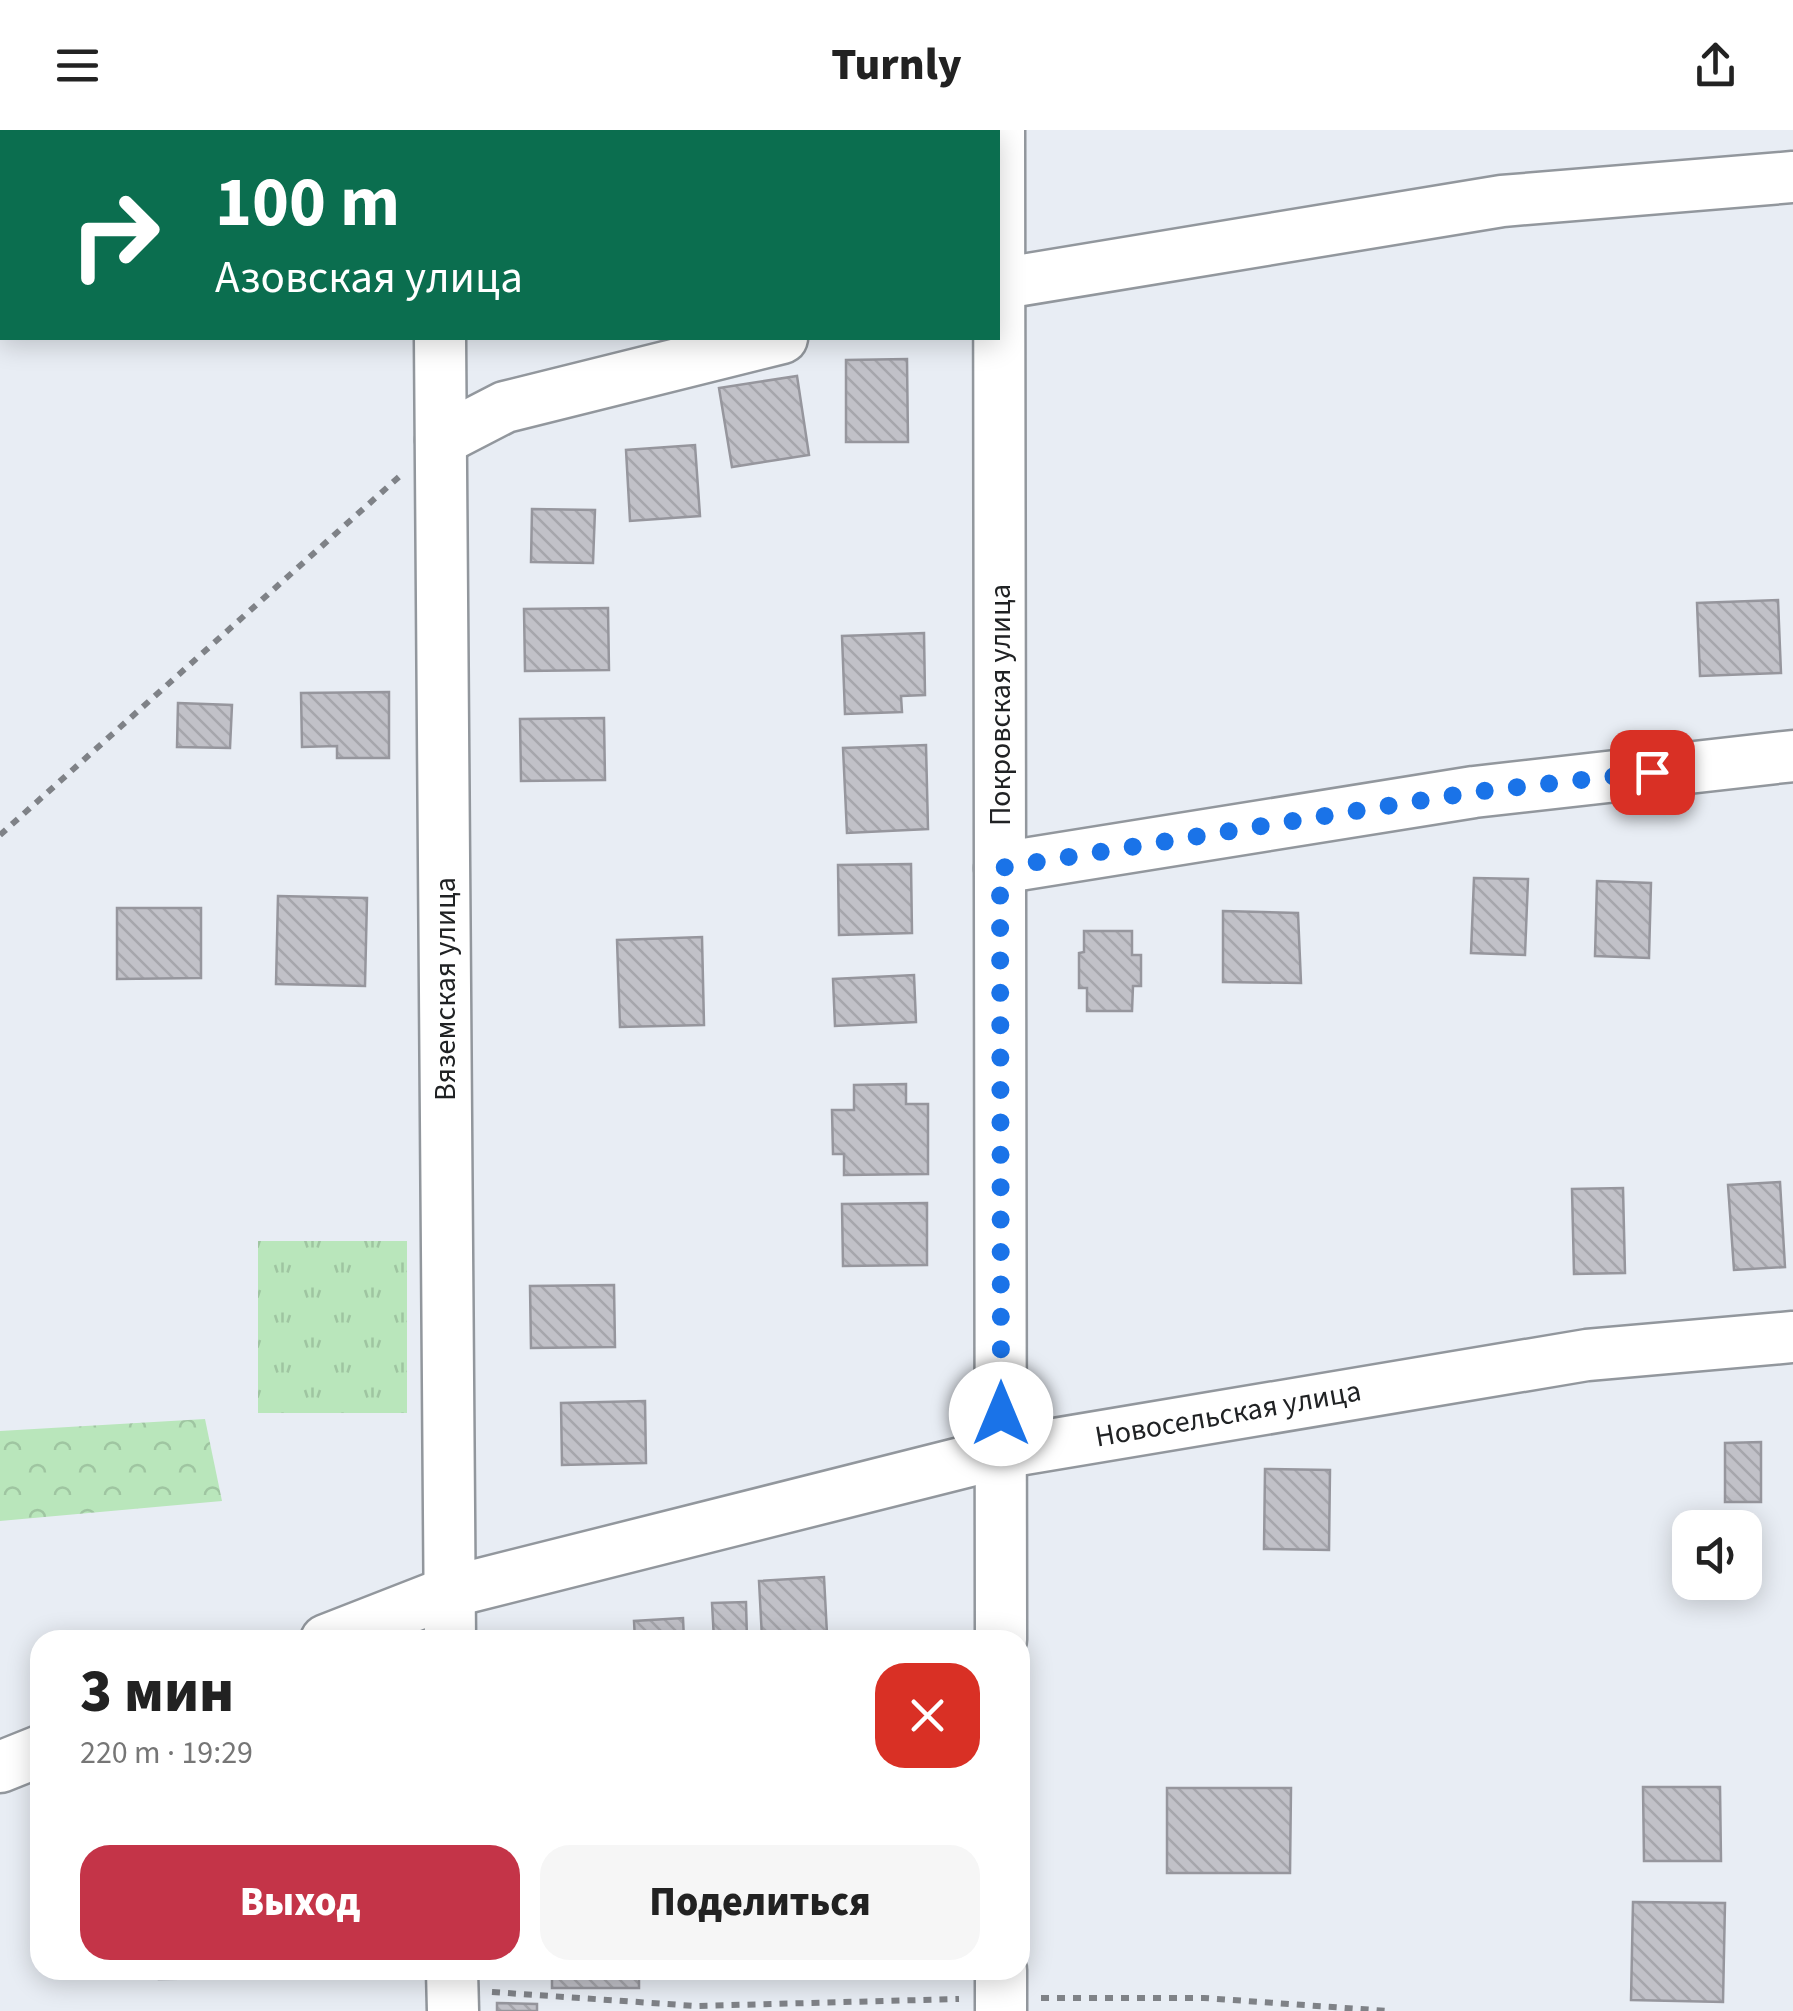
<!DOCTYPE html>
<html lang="ru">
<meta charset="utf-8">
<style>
:root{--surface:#fff;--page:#f6f6f6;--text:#222;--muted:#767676;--accent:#c43448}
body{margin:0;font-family:"Source Sans 3",sans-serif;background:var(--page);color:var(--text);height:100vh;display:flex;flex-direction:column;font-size:38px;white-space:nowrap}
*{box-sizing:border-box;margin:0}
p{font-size:32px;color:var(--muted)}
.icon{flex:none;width:55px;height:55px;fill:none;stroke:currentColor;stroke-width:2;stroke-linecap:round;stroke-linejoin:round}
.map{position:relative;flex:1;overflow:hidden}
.details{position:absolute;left:30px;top:1500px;width:1000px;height:350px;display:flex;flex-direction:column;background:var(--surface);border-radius:30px;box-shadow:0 5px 25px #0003}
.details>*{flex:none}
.guide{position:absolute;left:0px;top:0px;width:1000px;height:210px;box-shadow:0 5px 25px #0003;background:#0b6e4f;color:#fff;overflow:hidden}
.buttons{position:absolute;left:1672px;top:1380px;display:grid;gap:20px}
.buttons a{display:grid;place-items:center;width:90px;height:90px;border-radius:20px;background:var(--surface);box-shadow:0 5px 25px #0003;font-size:50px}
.pin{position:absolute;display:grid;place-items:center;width:85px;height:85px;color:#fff;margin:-42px;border-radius:20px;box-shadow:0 5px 15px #0006}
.me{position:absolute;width:110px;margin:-55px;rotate:0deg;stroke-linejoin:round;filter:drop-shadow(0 0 8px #0008)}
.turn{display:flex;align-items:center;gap:35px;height:210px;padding:0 50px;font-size:45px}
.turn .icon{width:130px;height:130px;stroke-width:2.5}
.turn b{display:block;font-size:70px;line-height:85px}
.round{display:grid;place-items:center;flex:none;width:105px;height:105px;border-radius:30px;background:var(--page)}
.overview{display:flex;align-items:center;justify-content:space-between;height:170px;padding:0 50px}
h1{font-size:60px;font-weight:800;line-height:75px}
.cta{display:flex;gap:20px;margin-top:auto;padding:20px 50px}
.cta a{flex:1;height:115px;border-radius:30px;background:var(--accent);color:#fff;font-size:40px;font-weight:800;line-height:115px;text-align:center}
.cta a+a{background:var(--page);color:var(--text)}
header{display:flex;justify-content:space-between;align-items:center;height:130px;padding:0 50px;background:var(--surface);font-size:45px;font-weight:800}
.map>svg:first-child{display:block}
</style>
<header><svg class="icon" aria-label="menu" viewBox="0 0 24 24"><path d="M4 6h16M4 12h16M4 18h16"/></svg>Turnly<svg class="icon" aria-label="share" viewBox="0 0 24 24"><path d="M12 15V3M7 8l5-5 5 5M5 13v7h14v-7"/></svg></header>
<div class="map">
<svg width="1793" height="1881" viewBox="0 0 1793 1881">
<defs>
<pattern id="forest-crowns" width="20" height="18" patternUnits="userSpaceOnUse" patternTransform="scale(2.5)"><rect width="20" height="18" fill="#b9e6bb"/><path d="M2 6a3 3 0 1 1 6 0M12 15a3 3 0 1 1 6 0" fill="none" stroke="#9fc5a1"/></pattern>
<pattern id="park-tufts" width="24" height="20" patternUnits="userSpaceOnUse" patternTransform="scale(2.5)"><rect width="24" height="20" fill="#b9e6bb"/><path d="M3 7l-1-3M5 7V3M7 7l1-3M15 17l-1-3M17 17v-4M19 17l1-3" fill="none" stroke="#9fc5a1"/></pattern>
<pattern id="building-back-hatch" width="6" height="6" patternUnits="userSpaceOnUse" patternTransform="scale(2.5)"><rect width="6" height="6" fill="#c1c1c8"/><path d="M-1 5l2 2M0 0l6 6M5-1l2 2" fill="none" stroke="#a6a6ac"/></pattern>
</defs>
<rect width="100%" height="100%" fill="#e8edf4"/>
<path fill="url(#forest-crowns)" d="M205 1289 222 1371 0 1391V1301Z"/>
<rect fill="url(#park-tufts)" x="258" y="1111" width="149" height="172"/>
<g fill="url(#building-back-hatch)" stroke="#96969d" stroke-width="2.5">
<path d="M907 229 908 312H846V230Z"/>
<path d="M797 246 809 325 732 337 719 258Z"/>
<path d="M695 315 700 386 630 391 626 320Z"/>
<path d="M532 379 595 380 593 433 531 432Z"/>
<path d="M1778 470 1781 543 1700 546 1697 473Z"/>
<path d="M608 478 609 540 525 541 524 479Z"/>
<path d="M924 503 925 565 901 566 902 582 845 584 842 506Z"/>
<path d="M389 562V628H337V616L302 617 301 563Z"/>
<path d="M178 573 232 575 230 618 177 617Z"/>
<path d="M604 588 605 650 521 651 520 589Z"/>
<path d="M926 615 928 699 847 703 843 618Z"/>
<path d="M911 734 912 803 839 805 838 735Z"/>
<path d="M1474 748 1528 749 1525 825 1471 823Z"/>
<path d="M1597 751 1651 753 1649 828 1595 826Z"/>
<path d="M278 766 367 768 365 856 276 854Z"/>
<path d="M117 778H201V848L117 849Z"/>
<path d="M1223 781 1298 783 1301 853 1223 852Z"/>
<path d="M1084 801H1132V825H1141V856H1133L1132 881H1087V858H1079V823L1084 822Z"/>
<path d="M702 807 704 895 620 897 617 810Z"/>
<path d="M914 845 916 892 835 896 833 849Z"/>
<path d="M906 954V974H928V1044L844 1045V1024H833L832 980H854V955Z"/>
<path d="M1780 1052 1785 1137 1734 1140 1728 1055Z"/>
<path d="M1623 1058 1625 1143 1574 1144 1572 1059Z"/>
<path d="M927 1073V1135L843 1136 842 1074Z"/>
<path d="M614 1155 615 1217 531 1218 530 1156Z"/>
<path d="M645 1271 646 1333 562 1335 561 1273Z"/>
<path d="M1761 1312V1372H1725V1313Z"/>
<path d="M1265 1339 1330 1340 1329 1420 1264 1419Z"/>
<path d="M824 1447 827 1504 762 1508 759 1451Z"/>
<path d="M746 1472 747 1510H714L712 1473Z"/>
<path d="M683 1488 684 1510H635L634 1491Z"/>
<path d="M1643 1657H1720L1721 1731H1644Z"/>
<path d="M1167 1658H1291L1290 1743H1167Z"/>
<path d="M1633 1772 1725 1773 1723 1872 1631 1870Z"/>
<path d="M159 1840H243V1848L159 1849Z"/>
<rect x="552" y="1840" width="87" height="18"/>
<path d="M497 1873 537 1874V1881H497Z"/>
</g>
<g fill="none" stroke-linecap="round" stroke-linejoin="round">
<defs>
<g id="minor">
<path d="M438 0V2"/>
<path d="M999 0 1001 1510"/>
<path d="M998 154 1502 71 1793 47"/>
<path d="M440 208 450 1510"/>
<path d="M441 310 505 277 782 208"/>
<path d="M1000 738 1474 662 1793 626"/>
<path d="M326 1510 449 1462 1001 1323 1587 1225 1793 1207"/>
<path d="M0 1637 40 1621"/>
<path d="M452 1840 453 1881"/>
<path d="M1001 1840V1881"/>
</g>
</defs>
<use href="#minor" stroke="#92979d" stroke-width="55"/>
<g stroke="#7f8287" stroke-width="6" stroke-dasharray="8 8" stroke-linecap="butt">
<path d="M0 705 401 345"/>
<path d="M492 1862 696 1876 959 1869"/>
<path d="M1041 1868H1204L1389 1881"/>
</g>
<use href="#minor" stroke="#fff" stroke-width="50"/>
</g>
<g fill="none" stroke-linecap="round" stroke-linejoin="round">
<path stroke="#1a73e8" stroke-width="18" stroke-dasharray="0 32.4" d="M1001 1284 1000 738 1474 662 1652 642"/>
</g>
<g text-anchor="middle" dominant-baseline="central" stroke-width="10" stroke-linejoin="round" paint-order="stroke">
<g font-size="30" fill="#202224" stroke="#fff">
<text transform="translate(1000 575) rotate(-90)">Покровская улица</text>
<text transform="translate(445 859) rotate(-90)">Вяземская улица</text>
<text transform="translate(1228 1284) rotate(-10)">Новосельская улица</text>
</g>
</g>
</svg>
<div class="buttons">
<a><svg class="icon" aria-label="sound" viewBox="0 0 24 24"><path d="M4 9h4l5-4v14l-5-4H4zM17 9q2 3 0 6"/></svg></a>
</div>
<div class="pin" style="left:1652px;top:642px;background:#d93025"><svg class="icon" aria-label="arrive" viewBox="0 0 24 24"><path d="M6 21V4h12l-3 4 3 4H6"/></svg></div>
<svg class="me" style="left:1001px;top:1284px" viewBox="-20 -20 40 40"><circle r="19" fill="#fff"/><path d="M0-13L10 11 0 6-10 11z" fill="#1a73e8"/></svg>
<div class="guide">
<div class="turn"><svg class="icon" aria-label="right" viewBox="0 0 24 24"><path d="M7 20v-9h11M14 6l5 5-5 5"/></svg><div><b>100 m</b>Азовская улица</div></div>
</div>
<section class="details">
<div class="overview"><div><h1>3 мин</h1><p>220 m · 19:29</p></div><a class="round" style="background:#d93025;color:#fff"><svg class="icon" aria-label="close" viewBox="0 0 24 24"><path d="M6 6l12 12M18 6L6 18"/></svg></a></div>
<div class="cta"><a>Выход</a><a>Поделиться</a></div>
</section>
</div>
